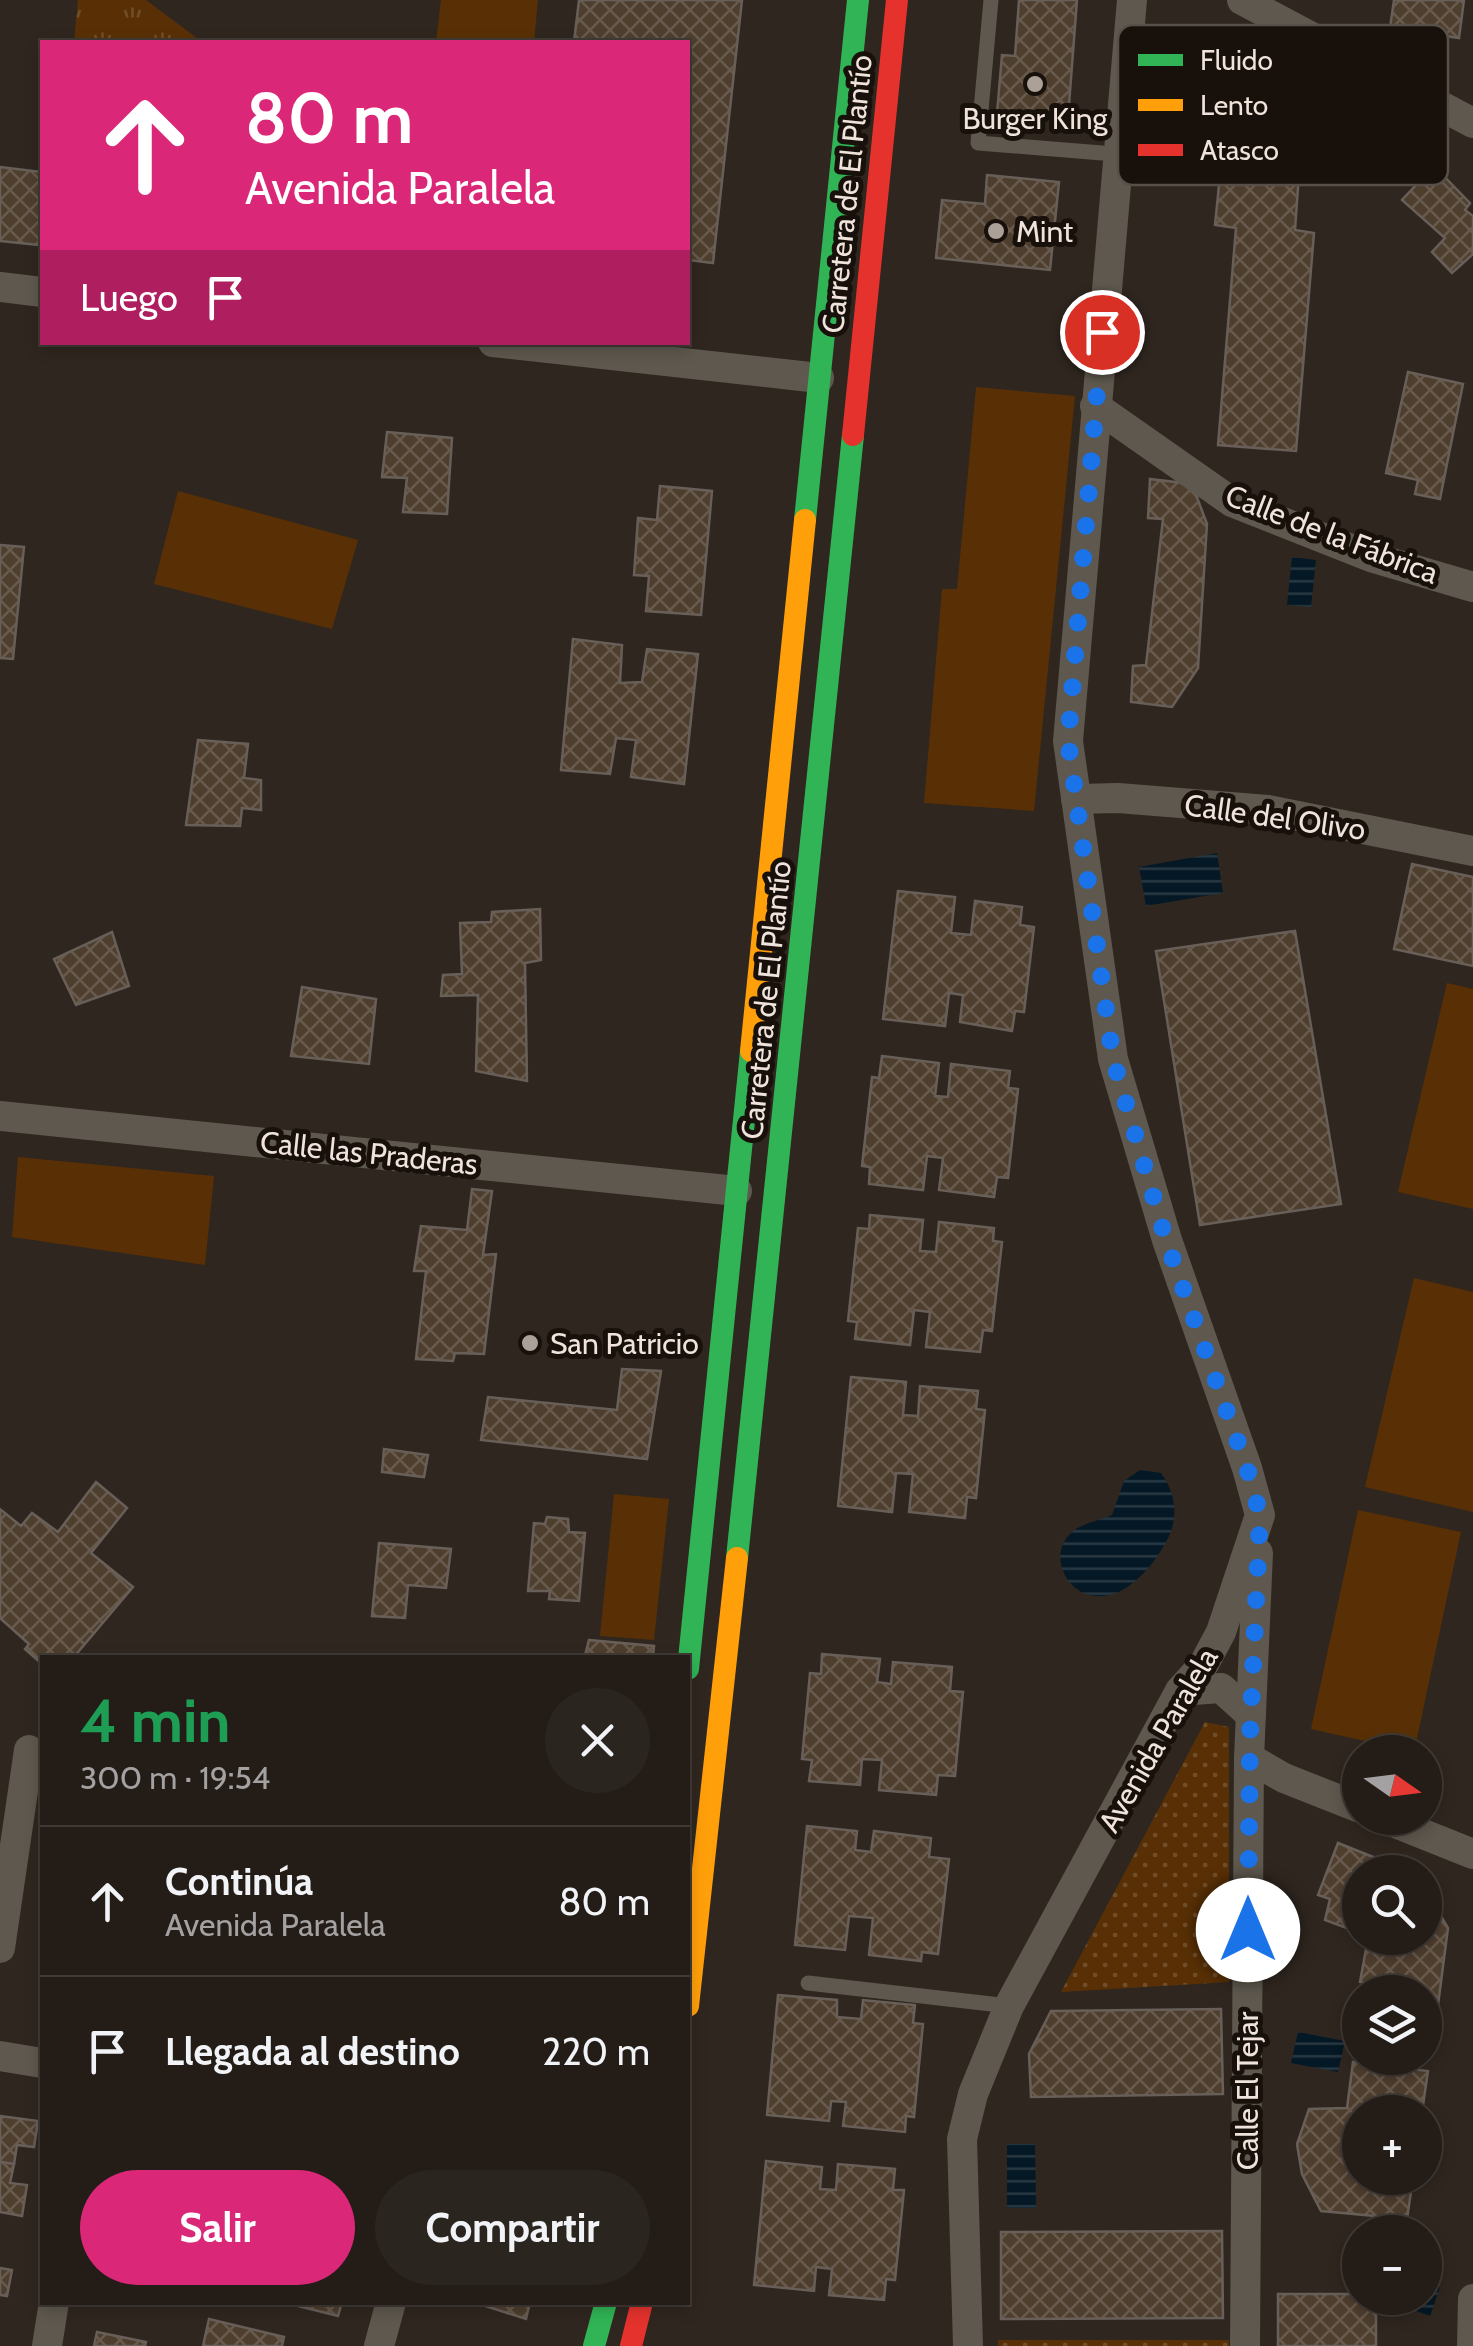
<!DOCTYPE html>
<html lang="es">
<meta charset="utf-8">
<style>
:root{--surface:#231c17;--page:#2b2520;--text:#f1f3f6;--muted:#a3a1a1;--line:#403a36;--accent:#db2777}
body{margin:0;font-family:Cabin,sans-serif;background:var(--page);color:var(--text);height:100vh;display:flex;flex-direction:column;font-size:38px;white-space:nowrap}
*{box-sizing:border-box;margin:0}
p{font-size:32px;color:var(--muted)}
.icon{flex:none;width:55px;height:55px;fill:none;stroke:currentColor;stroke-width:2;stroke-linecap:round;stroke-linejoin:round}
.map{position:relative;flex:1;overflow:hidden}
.panel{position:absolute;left:40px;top:1655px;width:650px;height:650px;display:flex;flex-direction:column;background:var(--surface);border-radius:0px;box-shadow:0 5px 15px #0003,0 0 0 2px var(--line)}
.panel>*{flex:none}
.banner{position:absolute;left:40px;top:40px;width:650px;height:305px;border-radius:0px;box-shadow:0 5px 15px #0003,0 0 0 2px var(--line);background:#db2777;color:#fff;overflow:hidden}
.needle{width:65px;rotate:104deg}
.fabs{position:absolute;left:1342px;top:1735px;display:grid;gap:20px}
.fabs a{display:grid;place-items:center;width:100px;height:100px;border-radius:50%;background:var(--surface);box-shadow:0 5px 15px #0003,0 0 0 2px var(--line);font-size:50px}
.pin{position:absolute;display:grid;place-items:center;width:85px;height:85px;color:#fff;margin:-42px;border:5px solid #fff;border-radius:50%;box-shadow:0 2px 10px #0007}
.me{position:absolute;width:110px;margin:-55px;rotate:0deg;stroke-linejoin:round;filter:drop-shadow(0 0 8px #0008)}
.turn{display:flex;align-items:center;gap:35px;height:210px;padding:0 40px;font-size:45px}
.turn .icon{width:130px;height:130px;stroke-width:2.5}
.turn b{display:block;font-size:70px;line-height:85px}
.then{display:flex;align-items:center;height:95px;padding:0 40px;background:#0003;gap:20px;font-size:38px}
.round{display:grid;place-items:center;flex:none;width:105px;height:105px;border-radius:52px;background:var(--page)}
.summary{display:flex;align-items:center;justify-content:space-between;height:170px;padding:0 40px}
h1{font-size:60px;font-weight:700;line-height:75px;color:#1e9e55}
.button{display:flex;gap:20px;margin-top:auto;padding:20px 40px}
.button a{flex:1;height:115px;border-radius:60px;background:var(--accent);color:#fff;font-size:40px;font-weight:700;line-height:115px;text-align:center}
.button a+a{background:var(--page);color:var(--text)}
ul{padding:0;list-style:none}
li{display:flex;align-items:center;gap:30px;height:150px;padding:0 40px;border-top:2px solid var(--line)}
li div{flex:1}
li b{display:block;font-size:38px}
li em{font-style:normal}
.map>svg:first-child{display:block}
</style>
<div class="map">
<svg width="1473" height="2346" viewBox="0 0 1473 2346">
<defs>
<pattern id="grass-tufts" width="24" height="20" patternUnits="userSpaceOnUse" patternTransform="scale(2.5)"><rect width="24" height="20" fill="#593005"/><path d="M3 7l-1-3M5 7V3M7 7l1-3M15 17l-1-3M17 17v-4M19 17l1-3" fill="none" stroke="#714e29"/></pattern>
<pattern id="park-dots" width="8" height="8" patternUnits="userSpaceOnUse" patternTransform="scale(2.5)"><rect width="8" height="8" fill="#593005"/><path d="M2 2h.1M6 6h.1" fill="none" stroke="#714e29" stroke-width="1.8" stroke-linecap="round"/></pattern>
<pattern id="water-rules" width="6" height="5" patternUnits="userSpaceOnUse" patternTransform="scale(2.5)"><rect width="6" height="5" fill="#041825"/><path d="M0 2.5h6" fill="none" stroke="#293944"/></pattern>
<pattern id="building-cross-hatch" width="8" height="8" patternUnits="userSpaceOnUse" patternTransform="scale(2.5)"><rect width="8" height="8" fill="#4e3e2e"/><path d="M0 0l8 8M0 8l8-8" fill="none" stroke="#685a4c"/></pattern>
</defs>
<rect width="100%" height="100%" fill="#2f261f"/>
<path fill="url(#grass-tufts)" d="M78 0H146L202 42H74Z"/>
<g fill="url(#park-dots)">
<path d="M1205 1722 1229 1727V1982L1061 1992Z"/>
<rect x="998" y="2340" width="231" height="6"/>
</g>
<g fill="#593005">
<path d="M441 0H538L534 42H436Z"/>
<path d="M976 387 1075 396 1034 811 924 803 942 589H957Z"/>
<path d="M178 491 358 540 332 629 154 584Z"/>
<path d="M1447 983 1473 989V1209L1398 1192Z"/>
<path d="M18 1157 214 1176 205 1265 12 1237Z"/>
<path d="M1414 1278 1473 1292V1512L1365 1487Z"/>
<path d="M614 1494 669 1499 654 1640 600 1636Z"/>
<path d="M1358 1510 1461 1532 1414 1752 1311 1729Z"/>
</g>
<g fill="url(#water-rules)">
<path d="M1292 557 1316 560 1311 607 1287 605Z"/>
<path d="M1217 853 1223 893 1146 906 1139 867Z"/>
<path d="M1140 1470 1161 1473C1177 1495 1179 1520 1165 1544 1100 1654 1028 1561 1076 1529 1085 1523 1101 1520 1112 1515L1124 1481Z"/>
<path d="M1298 2032 1345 2041 1338 2072 1291 2063Z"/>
<path d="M1007 2144H1035L1036 2208H1007Z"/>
<path d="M1425 2282 1440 2287 1430 2316 1380 2298H1425Z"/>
</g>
<g fill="url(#building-cross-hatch)" stroke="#685f59" stroke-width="2.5">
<path d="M579 0H742L713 263 688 260V42H574Z"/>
<path d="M1019 0H1077L1068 118 997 113 1002 55 1015 56Z"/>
<path d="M1394 0H1464L1459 38 1390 28Z"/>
<path d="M1231 66 1305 89 1295 230 1314 233 1296 451 1218 445 1236 228 1215 225Z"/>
<path d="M1434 166 1470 203 1465 210 1473 216V254L1452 273 1432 252 1445 238 1402 200Z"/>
<path d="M0 167 42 172 40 245 0 241Z"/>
<path d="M987 175 1059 182 1050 270 936 258 942 200 985 204Z"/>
<path d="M1408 372 1463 384 1440 499 1415 494 1418 480 1386 473Z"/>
<path d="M387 432 452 438 447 514 403 512 407 478 382 477Z"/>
<path d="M1150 479 1192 484 1207 524 1198 668 1172 707 1131 702 1133 666 1146 665 1163 519 1148 518Z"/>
<path d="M660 486 712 491 701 615 646 611 649 576 634 575 638 518 657 520Z"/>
<path d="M0 545 24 547 13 659 0 658Z"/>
<path d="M573 639 622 645 620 683 642 682 647 649 698 654 684 784 631 777 636 740 616 738 610 774 561 770Z"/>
<path d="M198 740 248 744 244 778 261 780V810L242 808 240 826 186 825Z"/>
<path d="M1412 864 1473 877V966L1394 949Z"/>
<path d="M898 891 955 897 951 933 971 935 975 901 1022 907 1020 925 1034 927 1024 1012 1015 1011 1012 1031 960 1022 963 995 949 993 945 1026 883 1019Z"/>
<path d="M540 909 541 960 525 963 527 1081 476 1071 478 995 441 996 443 975 462 974 460 923 491 922 492 912Z"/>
<path d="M1295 931 1341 1204 1200 1225 1156 951Z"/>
<path d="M112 932 129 986 76 1005 54 959Z"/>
<path d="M302 987 376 999 369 1064 291 1056Z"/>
<path d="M882 1056 939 1063 935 1096 948 1097 951 1064 1010 1071 1008 1088 1018 1089 1008 1178 997 1177 994 1197 939 1190 943 1158 927 1156 923 1190 869 1184 870 1167 862 1166 872 1077 879 1078Z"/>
<path d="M472 1189 492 1191 483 1255 496 1254 484 1354 455 1353 453 1361 416 1359 426 1271H414L421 1226 467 1230Z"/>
<path d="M870 1215 923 1220 920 1251 936 1252 939 1222 994 1228 993 1241 1002 1242 992 1331 983 1330 980 1352 926 1347 930 1312 914 1310 910 1345 855 1339 857 1322 848 1321 858 1228 869 1229Z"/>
<path d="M622 1369 661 1371 647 1459 481 1440 488 1397 617 1410Z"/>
<path d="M851 1377 906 1382 903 1415 918 1416 920 1386 978 1391 976 1409 985 1410 976 1498 967 1497 965 1518 909 1512 913 1474 896 1473 892 1512 838 1506Z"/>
<path d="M384 1449 428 1455 424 1477 382 1472Z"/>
<path d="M96 1482 127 1508 91 1553 133 1587 73 1658H42V1664L25 1649 29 1644 0 1618V1509L21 1526 32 1513 58 1532Z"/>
<path d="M547 1517 568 1519 569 1532 585 1533 579 1601 549 1599 550 1591H528L534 1523 545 1524Z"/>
<path d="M379 1543 451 1549 446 1588 408 1585 405 1618 372 1616Z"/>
<path d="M589 1640 654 1646 653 1658 585 1655Z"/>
<path d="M822 1654 880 1659 877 1682 891 1684 893 1662 952 1667 950 1691 963 1692 955 1776 938 1775 936 1795 879 1790 882 1760 862 1759 860 1785 809 1781 812 1760 802 1759 810 1673 821 1674Z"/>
<path d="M807 1826 857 1831 855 1850 871 1852 874 1831 931 1838 929 1857 949 1859 938 1954 922 1952 921 1961 869 1955 873 1918 849 1916 845 1950 795 1945Z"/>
<path d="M1338 1843 1411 1872H1360V1933L1325 1920 1330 1899 1318 1895Z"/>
<path d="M1425 1889 1448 1928 1438 2005 1425 2003V1992H1378L1379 1985 1360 1982 1368 1938H1425Z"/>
<path d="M778 1995 837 2000V2017L861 2019 863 2000 915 2005 913 2023 923 2024 914 2117 906 2116 905 2132 843 2126 846 2102 831 2101 829 2121 767 2115Z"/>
<path d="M1221 2009 1223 2094 1031 2097 1029 2054 1051 2011Z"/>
<path d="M1353 2062 1428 2071 1422 2112H1360V2178H1413L1407 2219 1321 2211 1302 2174 1297 2144 1309 2109 1347 2108Z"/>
<path d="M0 2116 38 2121 34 2147 17 2145 14 2164 0 2162Z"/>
<path d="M766 2161 822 2167 820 2189 836 2190 838 2164 895 2169 893 2190H904L895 2280 886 2279 884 2300 829 2295 832 2269 816 2267 814 2291 754 2285Z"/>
<path d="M0 2162 14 2164 10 2183 27 2185 22 2216 0 2212Z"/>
<path d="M1222 2231 1223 2318 1001 2319V2232Z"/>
<path d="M0 2268 12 2270 7 2296 0 2295Z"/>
<path d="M1278 2294H1360V2298H1368L1376 2304V2346H1278Z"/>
<path d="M282 2302H342L338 2316Z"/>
<path d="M473 2302H530L526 2319Z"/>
<path d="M209 2319 284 2337 282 2346H203Z"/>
<path d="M97 2332 146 2342 145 2346H94Z"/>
</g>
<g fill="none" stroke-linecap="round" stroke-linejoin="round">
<g stroke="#5e584e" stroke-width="15">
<path d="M991 0 978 143 1102 153"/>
<path d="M808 1983 1009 2006"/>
</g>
<g stroke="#5e584e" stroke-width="30">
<path d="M1242 0 1473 123"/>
<path d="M0 287 42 292"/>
<path d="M493 342 819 378"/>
<path d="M1095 406 1232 502 1371 557 1473 587"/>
<path d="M1076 799 1118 798 1268 810 1473 851"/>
<path d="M0 1116 737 1191"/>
<path d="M1180 1691 1221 1688 1251 1715"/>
<path d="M1249 1758 1284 1778 1360 1808"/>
<path d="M1383 1818 1473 1854"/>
<path d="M0 1948 29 1750"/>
<path d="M0 2056 42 2063"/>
<path d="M47 2346 54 2302"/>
<path d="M379 2346 391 2302"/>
<path d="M968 2346 962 2139 973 2094 1009 2006 1180 1691 1204 1664 1221 1632 1260 1515 1247 1468 1167 1240 1113 1059 1068 741 1132 0"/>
<path d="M1245 2346 1249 1758 1258 1553"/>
<path d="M1472 2346 1473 2299"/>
</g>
<g stroke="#30b455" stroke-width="22">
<path d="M805 520 858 0"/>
<path d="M737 1558 853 435"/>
<path d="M688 1669 751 1051"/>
<path d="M594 2346 606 2302"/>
</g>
<g stroke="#ff9f0a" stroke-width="22">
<path d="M751 1051 805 520"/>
<path d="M688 2006 737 1558"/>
</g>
<g stroke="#e5322d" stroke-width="22">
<path d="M853 435 897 0"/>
<path d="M631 2346 642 2302"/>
</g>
</g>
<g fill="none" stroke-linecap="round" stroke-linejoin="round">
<path stroke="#1a73e8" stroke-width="18" stroke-dasharray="0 32.4" d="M1102 332 1068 741 1113 1059 1166 1240 1247 1468 1260 1515 1250 1736 1248 1930"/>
</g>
<g fill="#aca199" stroke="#18100b" stroke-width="4">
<circle cx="1035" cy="84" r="10"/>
<circle cx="996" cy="231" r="10"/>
<circle cx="530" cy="1343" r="10"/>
</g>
<g text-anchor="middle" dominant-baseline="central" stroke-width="10" stroke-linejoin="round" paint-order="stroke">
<g font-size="30" fill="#efe3db" stroke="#18100b" text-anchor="start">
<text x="1035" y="118" text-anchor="middle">Burger King</text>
<text x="1016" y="231">Mint</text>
<text x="550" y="1343">San Patricio</text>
</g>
<g font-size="30" fill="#efe3db" stroke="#18100b">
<text transform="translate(847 194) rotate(-84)">Carretera de El Plantío</text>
<text transform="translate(1332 534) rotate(21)">Calle de la Fábrica</text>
<text transform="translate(1275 817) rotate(8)">Calle del Olivo</text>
<text transform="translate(766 1000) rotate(-84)">Carretera de El Plantío</text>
<text transform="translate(369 1153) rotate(6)">Calle las Praderas</text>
<text transform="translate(1158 1740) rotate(-60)">Avenida Paralela</text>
<text transform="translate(1247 2091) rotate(-90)">Calle El Tejar</text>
</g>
</g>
<rect x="1118" y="25" width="330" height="160" rx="15" fill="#18100b" stroke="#584f49" stroke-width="2.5"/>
<rect x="1138" y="54" width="45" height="12" fill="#30b455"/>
<rect x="1138" y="99" width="45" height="12" fill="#ff9f0a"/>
<rect x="1138" y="144" width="45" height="12" fill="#e5322d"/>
<g font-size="28" fill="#efe3db">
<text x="1200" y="70">Fluido</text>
<text x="1200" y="115">Lento</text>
<text x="1200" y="160">Atasco</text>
</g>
</svg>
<div class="fabs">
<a><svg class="needle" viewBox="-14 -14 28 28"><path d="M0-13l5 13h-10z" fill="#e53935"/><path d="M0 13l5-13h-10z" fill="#a3a1a1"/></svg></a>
<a><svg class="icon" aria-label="search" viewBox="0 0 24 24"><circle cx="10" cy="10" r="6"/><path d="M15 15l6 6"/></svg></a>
<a><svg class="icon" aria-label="layers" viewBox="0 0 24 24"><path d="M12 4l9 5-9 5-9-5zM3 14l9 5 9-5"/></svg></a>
<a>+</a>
<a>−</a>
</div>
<div class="pin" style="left:1102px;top:332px;background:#d93025"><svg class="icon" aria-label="arrive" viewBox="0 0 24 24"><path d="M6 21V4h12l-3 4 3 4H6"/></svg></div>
<svg class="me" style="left:1248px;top:1930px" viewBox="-20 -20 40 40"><circle r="19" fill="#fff"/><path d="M0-13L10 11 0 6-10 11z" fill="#1a73e8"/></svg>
<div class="banner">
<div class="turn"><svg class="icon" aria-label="ahead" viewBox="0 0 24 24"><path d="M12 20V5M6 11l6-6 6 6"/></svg><div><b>80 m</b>Avenida Paralela</div></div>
<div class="then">Luego<svg class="icon" aria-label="arrive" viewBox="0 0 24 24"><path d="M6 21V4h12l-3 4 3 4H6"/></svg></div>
</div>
<section class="panel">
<div class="summary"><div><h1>4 min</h1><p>300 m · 19:54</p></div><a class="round"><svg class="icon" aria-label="close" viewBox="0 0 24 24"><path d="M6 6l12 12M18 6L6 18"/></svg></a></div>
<ul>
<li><svg class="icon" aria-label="ahead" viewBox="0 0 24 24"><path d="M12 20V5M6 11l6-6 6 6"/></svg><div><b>Continúa</b><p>Avenida Paralela</p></div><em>80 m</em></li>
<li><svg class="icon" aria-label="arrive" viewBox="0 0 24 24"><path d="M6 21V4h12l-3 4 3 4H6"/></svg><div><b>Llegada al destino</b></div><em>220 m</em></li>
</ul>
<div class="button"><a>Salir</a><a>Compartir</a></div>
</section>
</div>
